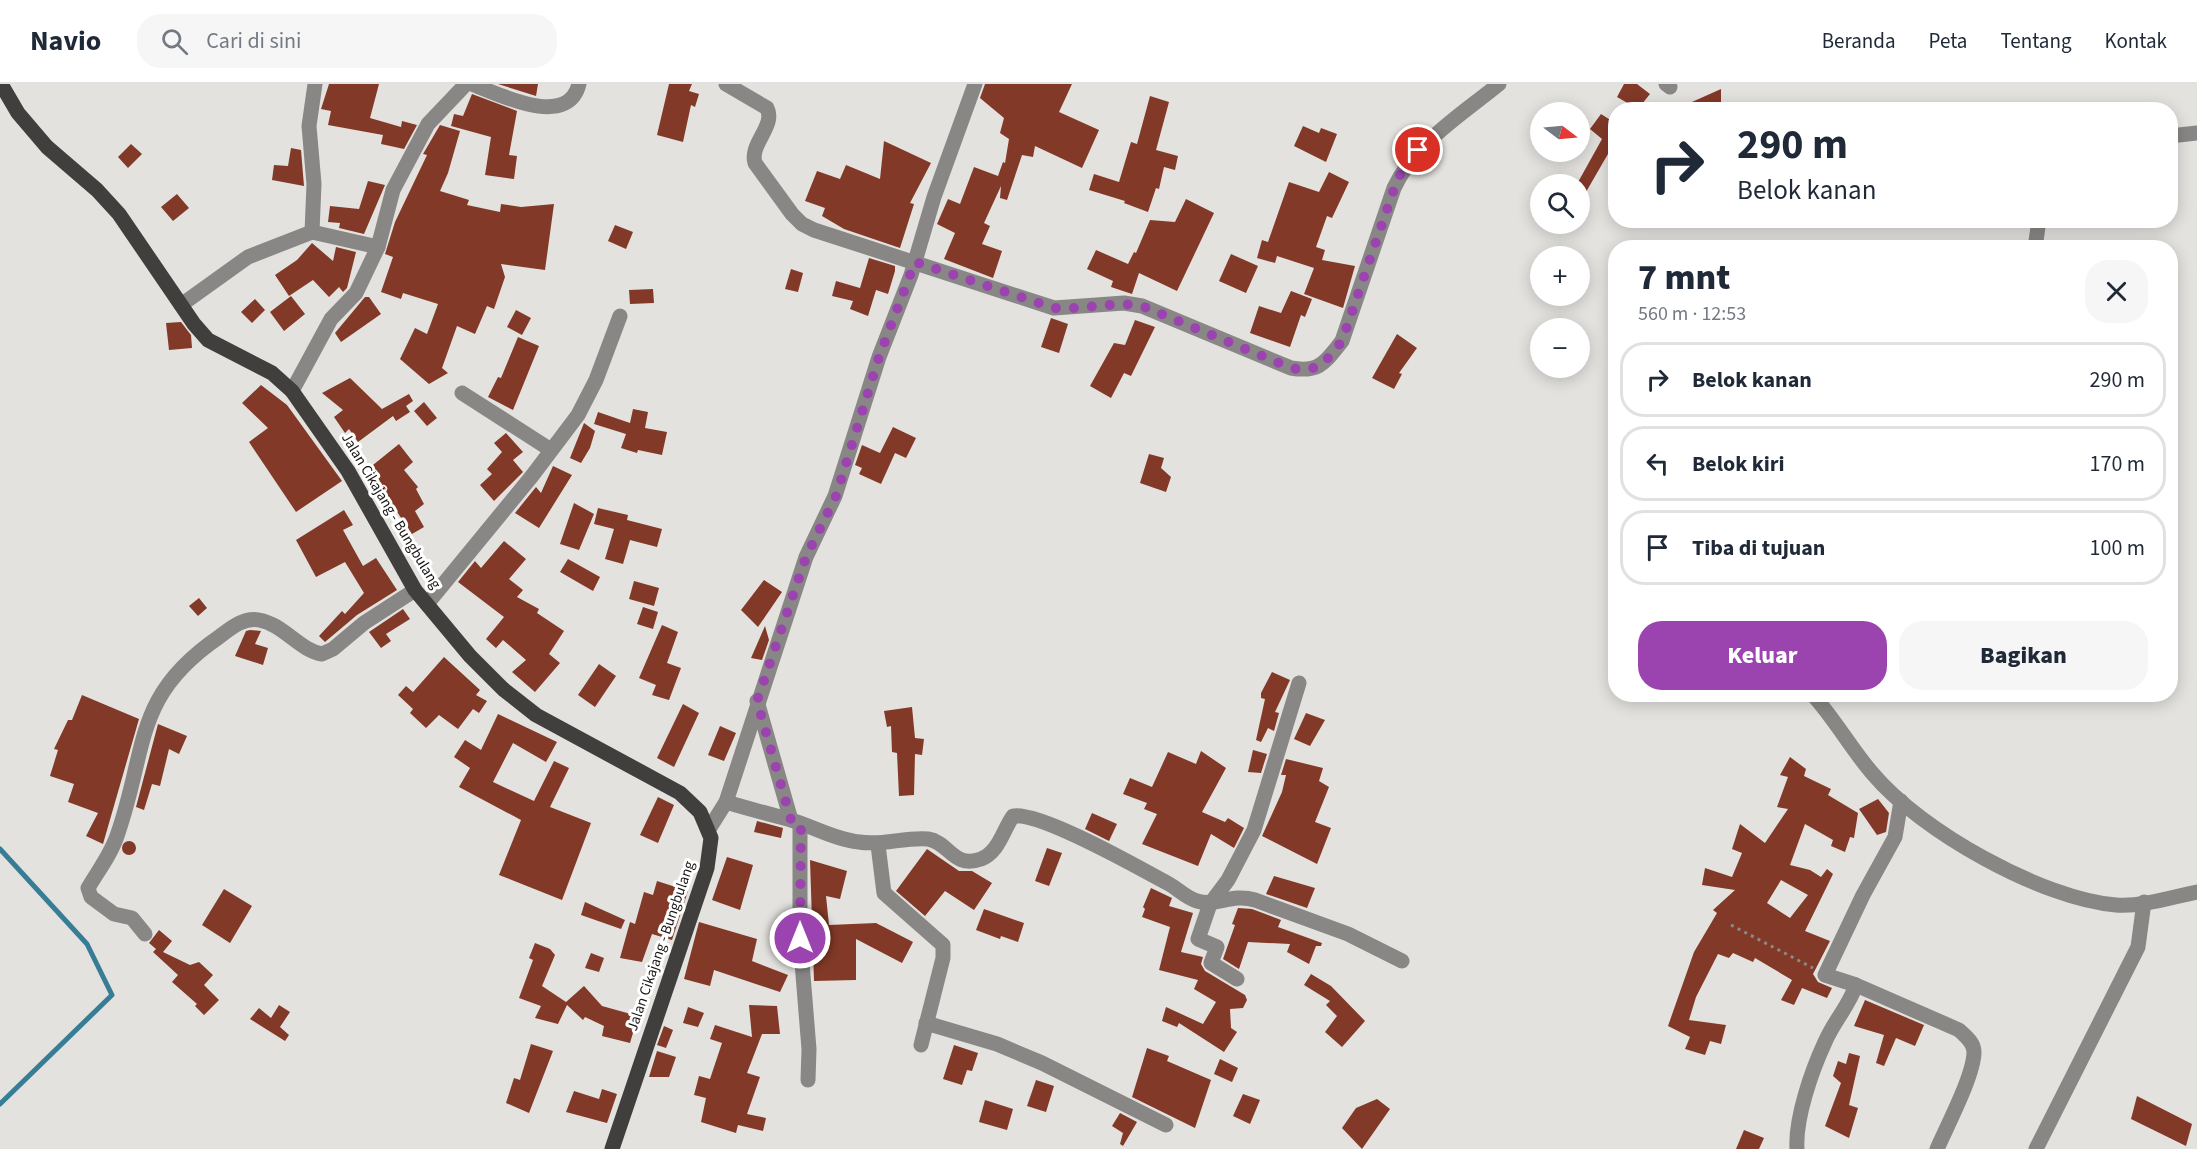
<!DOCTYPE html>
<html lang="id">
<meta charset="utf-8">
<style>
:root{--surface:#fff;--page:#f6f6f7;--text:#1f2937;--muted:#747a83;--line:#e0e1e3;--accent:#9b43af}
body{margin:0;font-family:"Source Sans 3",sans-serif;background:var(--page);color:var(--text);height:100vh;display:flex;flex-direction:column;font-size:22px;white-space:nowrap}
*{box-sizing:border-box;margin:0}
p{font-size:20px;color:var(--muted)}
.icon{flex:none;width:33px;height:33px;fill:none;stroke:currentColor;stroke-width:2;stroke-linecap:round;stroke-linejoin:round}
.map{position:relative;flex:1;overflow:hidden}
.sheet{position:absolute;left:1608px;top:156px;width:570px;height:462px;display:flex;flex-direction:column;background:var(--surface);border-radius:24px;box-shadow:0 3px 15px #0003}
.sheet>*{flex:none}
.banner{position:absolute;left:1608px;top:18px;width:570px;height:126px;border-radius:24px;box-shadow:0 3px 15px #0003;background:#fff;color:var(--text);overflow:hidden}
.needle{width:39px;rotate:106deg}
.fabs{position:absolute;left:1530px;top:18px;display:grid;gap:12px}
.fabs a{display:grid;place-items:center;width:60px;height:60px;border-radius:50%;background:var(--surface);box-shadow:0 3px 15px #0003;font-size:30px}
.pin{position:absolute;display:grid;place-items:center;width:51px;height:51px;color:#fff;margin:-26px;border:3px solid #fff;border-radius:50%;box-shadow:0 2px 6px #0007}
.me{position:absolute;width:66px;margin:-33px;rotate:0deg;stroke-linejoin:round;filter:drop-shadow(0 0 4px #0008)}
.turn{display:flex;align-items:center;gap:21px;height:126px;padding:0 30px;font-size:27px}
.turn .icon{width:78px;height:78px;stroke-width:2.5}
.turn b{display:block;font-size:42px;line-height:51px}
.round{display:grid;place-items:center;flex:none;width:63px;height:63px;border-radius:24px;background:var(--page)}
.head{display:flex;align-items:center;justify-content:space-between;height:102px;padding:0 30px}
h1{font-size:36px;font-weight:800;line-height:45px}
.primary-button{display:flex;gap:12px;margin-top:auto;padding:12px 30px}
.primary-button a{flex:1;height:69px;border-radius:24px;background:var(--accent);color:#fff;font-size:24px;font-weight:800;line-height:69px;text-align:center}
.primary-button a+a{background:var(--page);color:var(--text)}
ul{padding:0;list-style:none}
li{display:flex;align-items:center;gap:18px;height:75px;margin:0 12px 9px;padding:0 18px;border:3px solid var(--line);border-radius:24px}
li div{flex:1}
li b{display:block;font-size:22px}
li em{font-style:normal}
header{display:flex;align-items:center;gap:36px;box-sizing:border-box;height:84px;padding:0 30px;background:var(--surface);border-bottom:2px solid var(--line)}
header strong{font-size:28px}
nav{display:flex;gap:33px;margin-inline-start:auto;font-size:21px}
.search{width:420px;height:54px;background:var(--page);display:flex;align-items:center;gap:15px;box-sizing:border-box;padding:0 21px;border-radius:24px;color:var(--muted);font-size:22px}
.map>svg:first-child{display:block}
</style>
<header>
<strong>Navio</strong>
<div class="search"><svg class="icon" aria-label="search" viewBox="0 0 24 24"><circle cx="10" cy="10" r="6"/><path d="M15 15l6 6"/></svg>Cari di sini</div>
<nav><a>Beranda</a><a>Peta</a><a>Tentang</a><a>Kontak</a></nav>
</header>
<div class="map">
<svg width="2197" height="1065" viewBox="0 0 2197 1065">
<rect width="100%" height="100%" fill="#e4e2df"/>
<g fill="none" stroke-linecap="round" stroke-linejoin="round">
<path stroke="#387d96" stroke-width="5" d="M0 765 87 860 112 911 0 1020"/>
</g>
<g fill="#823927" fill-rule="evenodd">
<path d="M329 0H379L370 34 401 43 402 37 417 41 404 65 381 60 383 51 328 41 331 27 321 25Z"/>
<path d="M498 0H538L536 12Z"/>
<path d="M669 0H692L689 7 699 10 695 23 691 21 683 58 657 51Z"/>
<path d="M985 0H1072L1059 28 1099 46 1082 84 1035 62 1033 73 1022 71 1007 116 1000 114 1001 102 984 139 990 142 982 160 1002 167 993 194 944 175 955 149 937 140 948 115 960 120 974 83 998 92 1003 78 1005 79 1009 55 1000 49 1004 34 980 14Z"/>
<path d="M1624 0H1637L1650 10 1638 25 1617 13Z"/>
<path d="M1721 5V26H1674Z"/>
<path d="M472 10 517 27 509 71 517 72 514 95 485 91 491 53 451 42 454 30 463 32Z"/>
<path d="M1150 12 1169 18 1156 66 1178 72 1175 86 1164 83 1159 105 1156 104 1148 128 1124 119 1125 117 1089 106 1094 90 1119 98 1131 58 1137 60Z"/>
<path d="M1601 30 1612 37 1616 31V66L1612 63 1586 108 1577 100 1602 55 1590 45Z"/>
<path d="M440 41 460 47 448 89 440 107 469 116 467 121 500 128 501 120 521 123 554 120 545 186 501 180 505 193 494 225 487 222 475 250 457 242 442 284 448 289 429 300 400 275 415 244 427 250 438 220 403 209 401 215 381 208 393 173 385 170 395 138 427 71 423 70Z"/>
<path d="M1303 42 1319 49 1321 44 1337 50 1326 78 1294 62Z"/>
<path d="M884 57 931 79 910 119 914 120 900 164 844 145 822 132 825 124 805 117 817 87 840 95 846 81 880 95Z"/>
<path d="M131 60 142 70 128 84 118 73Z"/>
<path d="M291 64 301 66 304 102 272 96 274 81 288 82Z"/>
<path d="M1329 88 1349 98 1332 134 1327 132 1316 163 1325 166 1322 176 1355 182 1343 224 1304 210 1314 184 1277 172 1275 179 1257 174 1262 156 1268 158 1289 98 1319 108Z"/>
<path d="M368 97 385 101 364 150 339 144 340 139 328 138 330 122 359 125Z"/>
<path d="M177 110 189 124 173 137 161 123Z"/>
<path d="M1186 115 1214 129 1177 207 1139 189 1132 210 1111 203 1113 197 1087 185 1096 166 1128 180 1134 168 1136 169 1150 136 1175 138Z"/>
<path d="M615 141 633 148 626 165 608 157Z"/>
<path d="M312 159 333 177 336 163 356 168 347 204 343 208 339 203 329 213 313 196 289 212 275 191 297 176Z"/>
<path d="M1231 170 1258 182 1246 209 1219 197Z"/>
<path d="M869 174 895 182V187L888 210 876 206 868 232 850 225 853 217 832 212 836 197 860 204Z"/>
<path d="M791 185 803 189 798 208 785 205Z"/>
<path d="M653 205 654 219 630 220 629 206Z"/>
<path d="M1291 207 1312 215 1305 233 1301 231 1290 263 1250 249 1259 222 1281 229Z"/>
<path d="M291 212 305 230 284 247 270 228Z"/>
<path d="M365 213H369L381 230 341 258 335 249Z"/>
<path d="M255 215 265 226 252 239 241 228Z"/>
<path d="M516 226 531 234 522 251 507 243Z"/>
<path d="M1051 234 1068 240 1059 269 1041 263Z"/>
<path d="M1135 236 1155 243 1131 292 1124 289 1111 314 1090 302 1114 259 1125 261Z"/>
<path d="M181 238 191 251 192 264 169 266 166 239Z"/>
<path d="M1397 250 1417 264 1399 289 1402 290 1394 305 1372 294Z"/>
<path d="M518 253 539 262 513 326 488 313 498 293 501 294Z"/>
<path d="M350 294 382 325 409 310 413 317 406 322 410 328 396 337 393 332 358 358 349 345 345 349 334 333 343 326 322 309Z"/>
<path d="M261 301 287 321 342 397 296 428 249 358 268 344 242 319Z"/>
<path d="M424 318 437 334 427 342 414 327Z"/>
<path d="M633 325 648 328 645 344 667 348 662 371 638 366 637 369 621 364 626 350 594 340 598 328 630 339Z"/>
<path d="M584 339 595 347 590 364 581 379 570 374Z"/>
<path d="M893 343 916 354 906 374 895 369 881 400 859 390 862 384 855 381 862 361 880 369Z"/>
<path d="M506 349 523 368 513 376 523 388 494 417 480 401 492 390 487 385 502 368 494 359Z"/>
<path d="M399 360 413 378 404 386 418 403 416 405 424 420 415 427 424 443 412 450 368 385Z"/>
<path d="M1149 370 1164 374 1161 384 1171 393 1166 408 1140 399Z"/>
<path d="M553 382 572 391 539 444 515 429 536 403 541 409Z"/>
<path d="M574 419 594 430 579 466 560 460Z"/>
<path d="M598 424 628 431 627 436 662 445 657 463 630 456 623 480 605 475 614 445 594 440Z"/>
<path d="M344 426 353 441 343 446 363 482 376 474 397 506 357 531 325 558 319 552 342 527 345 530 364 509 345 478 316 493 296 456Z"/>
<path d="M504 457 526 475 509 495 523 506 517 513 539 525 537 529 564 547 549 570 560 579 535 608 512 588 526 576 503 556 496 564 486 555 504 533 458 498 475 477 481 484Z"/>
<path d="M568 475 600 493 593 507 560 488Z"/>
<path d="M764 496 782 508 758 543 741 526Z"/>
<path d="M634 497 659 504 654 522 629 515Z"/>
<path d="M199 514 207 524 198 532 189 522Z"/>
<path d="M643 523 658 528 653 545 637 540Z"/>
<path d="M403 525 410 535 386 550 391 557 381 564 369 548Z"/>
<path d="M662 541 678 548 667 579 681 584 669 616 652 611 656 601 639 594Z"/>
<path d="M765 542 769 556 762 576 751 574Z"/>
<path d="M250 546 261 547 255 560 268 564 263 581 235 572 246 547Z"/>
<path d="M444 573 480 606 476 611 487 617 479 629 473 625 458 645 439 631 426 644 410 629 413 625 398 611 406 602 413 608Z"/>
<path d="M599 580 616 592 595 623 578 611Z"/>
<path d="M1272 588 1290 596 1275 628 1279 629 1274 647 1268 644 1261 658 1256 656 1265 615 1261 614V609Z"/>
<path d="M82 611 139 635 103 760 86 752 98 729 68 718 74 700 50 692 58 666 54 665 68 636H72Z"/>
<path d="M683 620 699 629 674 683 657 674Z"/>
<path d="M912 623 915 654 924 655 922 671 915 670 914 711 899 712 897 669 892 668 891 642 887 643 884 627Z"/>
<path d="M1306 629 1325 636 1310 662 1294 655Z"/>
<path d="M498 630 557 658 546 678 513 659 493 698 534 717 554 677 569 684 550 723 591 739 562 816 499 791 521 736 459 703 470 684 454 673 465 656 481 666Z"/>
<path d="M158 640 187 652 179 670 169 665 160 702 152 700 144 726 136 723Z"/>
<path d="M720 642 736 649 724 677 708 671Z"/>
<path d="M1253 666 1267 670 1261 689 1248 688Z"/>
<path d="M1201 667 1226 684 1202 728 1225 738 1228 734 1244 744 1234 764 1211 750 1198 782 1142 760 1157 730 1144 725 1147 719 1123 710 1130 694 1152 703 1168 668 1196 680Z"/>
<path d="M1790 673 1806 685 1804 692 1831 705 1828 711 1858 729 1854 754 1850 753 1845 768 1831 762 1833 756 1805 740 1790 781 1810 786 1821 793 1827 785 1833 790 1805 847 1830 857 1813 890 1818 898 1832 904 1827 914 1802 904 1794 921 1781 916 1792 896 1755 874 1753 878 1733 869 1729 874 1718 870 1696 913 1689 936 1726 941 1721 960 1710 957 1705 971 1685 965 1690 953 1668 942 1694 868 1717 829 1713 826 1735 806 1702 801 1705 784 1732 793 1742 769 1732 765 1740 740 1765 759 1788 725 1777 723 1788 693 1780 691ZM1781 796 1808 811 1790 834 1767 819Z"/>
<path d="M1286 675 1323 684 1319 697 1329 703 1315 738 1331 744 1317 780 1262 752 1282 708 1286 691H1281Z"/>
<path d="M658 713 674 721 658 759 640 751Z"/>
<path d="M1878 715 1889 729 1886 748 1877 751 1859 725Z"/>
<path d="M1092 729 1117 740 1109 757 1085 745Z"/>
<path d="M757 737 783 744 781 754 754 748Z"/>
<circle cx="129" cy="764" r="7"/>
<path d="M1047 764 1062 769 1049 802 1035 797Z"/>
<path d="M927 765 959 787H972L992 799 974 826 945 807 925 832 896 807Z"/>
<path d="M727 773 753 781 740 826 712 816Z"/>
<path d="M810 776 847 787 840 815 826 812 829 841 876 839 913 858 902 879 856 855V896L814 897Z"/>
<path d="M1274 792 1315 804 1307 824 1266 810Z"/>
<path d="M657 797 688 807 672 856 652 850 642 878 620 874 630 838 635 840 644 808 653 811Z"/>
<path d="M1151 804 1172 814 1169 822 1193 829 1181 868 1203 873 1201 880 1205 887 1245 911 1247 916 1243 924 1230 925 1231 944 1237 948 1224 968 1179 939 1177 943 1162 937 1166 923 1203 940 1216 918 1194 905 1198 896 1159 886 1170 843 1142 833 1145 825 1143 823Z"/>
<path d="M224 805 252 822 230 859 202 841Z"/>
<path d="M585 818 625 836 621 845 581 831Z"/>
<path d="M1238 824 1252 825 1281 836 1278 843 1322 859 1321 862H1316L1309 880 1287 868 1290 860 1248 858 1239 885 1223 875 1235 841 1232 840Z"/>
<path d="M984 825 1024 839 1018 858 1001 852 1000 855 976 846Z"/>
<path d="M699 838 757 855 752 877 788 891 780 908 714 886 710 902 684 895Z"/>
<path d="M159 846 172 857 163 868 190 881 199 878 213 891 204 901 219 916 204 931 195 922 197 920 172 898 178 891 153 868 156 865 149 859Z"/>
<path d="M535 859 550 865 555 871 542 902 566 918 584 902 602 922 638 932 630 959 602 952 604 942 585 933 583 936 567 921 558 940 535 934 541 922 519 914 533 876 529 874Z"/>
<path d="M591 869 604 874 599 888 585 884Z"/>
<path d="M1311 890 1331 902 1365 937 1342 963 1325 948 1337 932 1326 921 1330 917 1304 901Z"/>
<path d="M1865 916 1924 941 1915 962 1896 954 1884 982 1876 979 1884 951 1854 942Z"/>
<path d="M279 921 290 928 280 943 289 951 285 957 250 935 259 924 271 934Z"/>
<path d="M749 921 777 922 780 950H762L747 989 760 993 747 1030 766 1034 763 1047 738 1041 736 1049 701 1038 706 1014 694 1011 699 992 710 995 722 959 710 955 715 941 752 953Z"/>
<path d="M688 923 704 929 698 943 683 939Z"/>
<path d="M664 942 673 946 666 964 657 961Z"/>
<path d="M531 960 553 967 529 1029 506 1019 514 994 520 996Z"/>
<path d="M954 961 978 969 972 987 967 986 962 1001 943 995Z"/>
<path d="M1147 964 1169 972 1167 977 1211 996 1195 1044 1132 1013Z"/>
<path d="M657 967 676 973 669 993H649Z"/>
<path d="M1849 969 1860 972 1849 1021 1858 1024 1849 1054 1825 1042 1841 999 1833 992 1838 977 1846 980Z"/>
<path d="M1220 975 1238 984 1232 998 1214 990Z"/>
<path d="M1036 996 1054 1002 1046 1028 1027 1022Z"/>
<path d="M602 1005 617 1010 607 1039 566 1028 574 1007 599 1015Z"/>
<path d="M1243 1010 1260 1016 1250 1040 1233 1032Z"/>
<path d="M2137 1012 2192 1040 2186 1062 2131 1035Z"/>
<path d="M1377 1015 1390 1025 1362 1065 1342 1044 1356 1024Z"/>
<path d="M985 1016 1013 1025 1007 1046 979 1038Z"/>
<path d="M1120 1029 1137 1038 1123 1062 1120 1060 1123 1049 1112 1042Z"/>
<path d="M1744 1046 1764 1054 1759 1065H1736Z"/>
</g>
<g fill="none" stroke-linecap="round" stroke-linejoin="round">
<path stroke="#8b8a88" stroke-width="3" stroke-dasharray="3 4.5" stroke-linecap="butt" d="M1731 841 1813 884"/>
<g stroke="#888786" stroke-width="15">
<path d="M315 0 309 42 314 100 312 148 378 163"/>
<path d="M472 0C500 11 568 45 579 0"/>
<path d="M726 0 767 24C776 42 749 60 755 79L792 130 802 140 814 146 1054 224 1124 219 1142 222 1291 284C1320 289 1325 278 1342 257L1394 104C1415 59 1461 31 1499 0"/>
<path d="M1666 0 1670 3"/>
<path d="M2170 52 2197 49"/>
<path d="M2035 164 2039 136"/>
<path d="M181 221 248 173 312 148"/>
<path d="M292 307 331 235 356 209 378 163 393 106 428 40 466 0"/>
<path d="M462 309 551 366"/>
<path d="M427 520 532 392 578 331 596 296 620 232"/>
<path d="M1812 610C1835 635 1851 665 1873 690 1921 747 2042 815 2116 821 2142 823 2172 813 2197 808"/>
<path d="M757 617 791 736"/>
<path d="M726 718C746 724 765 729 784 734 809 740 832 755 859 758 882 762 904 753 928 755 949 758 953 785 981 775 999 768 1003 746 1013 732 1040 727 1141 785 1169 800 1178 805 1186 814 1197 817 1217 823 1231 809 1255 816L1348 850 1402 877"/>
<path d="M800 740V854L809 965 808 996"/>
<path d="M709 745 726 718 806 473 835 412 879 273 911 191 934 113 975 0"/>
<path d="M878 761 884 809 943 861V874L921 961"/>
<path d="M145 850 132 834 114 830 91 813 88 804C98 787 112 769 118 749 148 662 133 612 219 553 230 545 243 533 259 536 283 540 299 566 322 570L333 565 364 539 415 506"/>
<path d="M1237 895 1211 879 1217 863 1198 855 1210 820 1228 796 1254 746 1299 599"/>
<path d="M1856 901 1959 946C1965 952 1974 958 1974 968 1974 991 1947 1042 1937 1065"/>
<path d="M926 939 997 960 1042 979 1166 1041"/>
<path d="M1797 1065C1795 1034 1812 986 1825 958 1834 937 1849 922 1856 901L1825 891 1863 811 1895 753 1901 717"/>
<path d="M2036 1065 2138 863 2144 818"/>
</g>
<path stroke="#403f3d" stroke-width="15" d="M1 0 18 29 47 63 97 106 119 130 194 240 208 256 272 289 292 307 348 387 415 506 470 572 503 605 536 631 680 709 700 728 711 754 707 784 612 1065"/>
</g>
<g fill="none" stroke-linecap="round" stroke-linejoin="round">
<path stroke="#9b43af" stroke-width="10" stroke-dasharray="0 18" d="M800 854 801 740 791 736 757 617 806 473 836 412 879 273 915 178 1054 224C1084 226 1112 217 1142 222L1291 284C1320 289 1325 278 1342 257L1394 105 1404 82 1418 66"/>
</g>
<g text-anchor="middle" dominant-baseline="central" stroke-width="6" stroke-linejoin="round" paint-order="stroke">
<g font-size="15" fill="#171615" stroke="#fff">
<text transform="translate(391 427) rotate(59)">Jalan Cikajang - Bungbulang</text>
<text transform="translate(661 862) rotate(-71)">Jalan Cikajang - Bungbulang</text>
</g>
</g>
</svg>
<div class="fabs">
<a><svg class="needle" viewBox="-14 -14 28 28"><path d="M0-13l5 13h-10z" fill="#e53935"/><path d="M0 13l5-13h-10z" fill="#747a83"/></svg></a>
<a><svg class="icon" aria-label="search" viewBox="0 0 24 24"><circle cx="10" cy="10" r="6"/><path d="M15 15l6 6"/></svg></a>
<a>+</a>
<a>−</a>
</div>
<div class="pin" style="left:1418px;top:66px;background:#d93025"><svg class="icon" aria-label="arrive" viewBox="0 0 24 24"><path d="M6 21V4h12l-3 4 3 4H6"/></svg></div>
<svg class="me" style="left:800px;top:854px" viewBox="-20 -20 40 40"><circle r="17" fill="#9b43af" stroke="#fff" stroke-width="3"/><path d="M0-11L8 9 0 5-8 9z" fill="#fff"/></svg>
<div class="banner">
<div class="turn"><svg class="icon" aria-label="right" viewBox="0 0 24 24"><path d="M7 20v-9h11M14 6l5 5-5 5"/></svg><div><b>290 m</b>Belok kanan</div></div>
</div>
<section class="sheet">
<div class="head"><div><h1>7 mnt</h1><p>560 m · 12:53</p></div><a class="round"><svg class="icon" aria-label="close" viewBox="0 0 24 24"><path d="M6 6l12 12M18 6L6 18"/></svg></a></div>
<ul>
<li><svg class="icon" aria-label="right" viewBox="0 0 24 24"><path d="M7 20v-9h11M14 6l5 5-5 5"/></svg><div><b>Belok kanan</b></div><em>290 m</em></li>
<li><svg class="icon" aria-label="left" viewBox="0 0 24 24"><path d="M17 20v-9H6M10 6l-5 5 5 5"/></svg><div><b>Belok kiri</b></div><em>170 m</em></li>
<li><svg class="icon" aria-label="arrive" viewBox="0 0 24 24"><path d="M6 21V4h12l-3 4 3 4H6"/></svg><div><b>Tiba di tujuan</b></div><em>100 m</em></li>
</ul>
<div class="primary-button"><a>Keluar</a><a>Bagikan</a></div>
</section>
</div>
